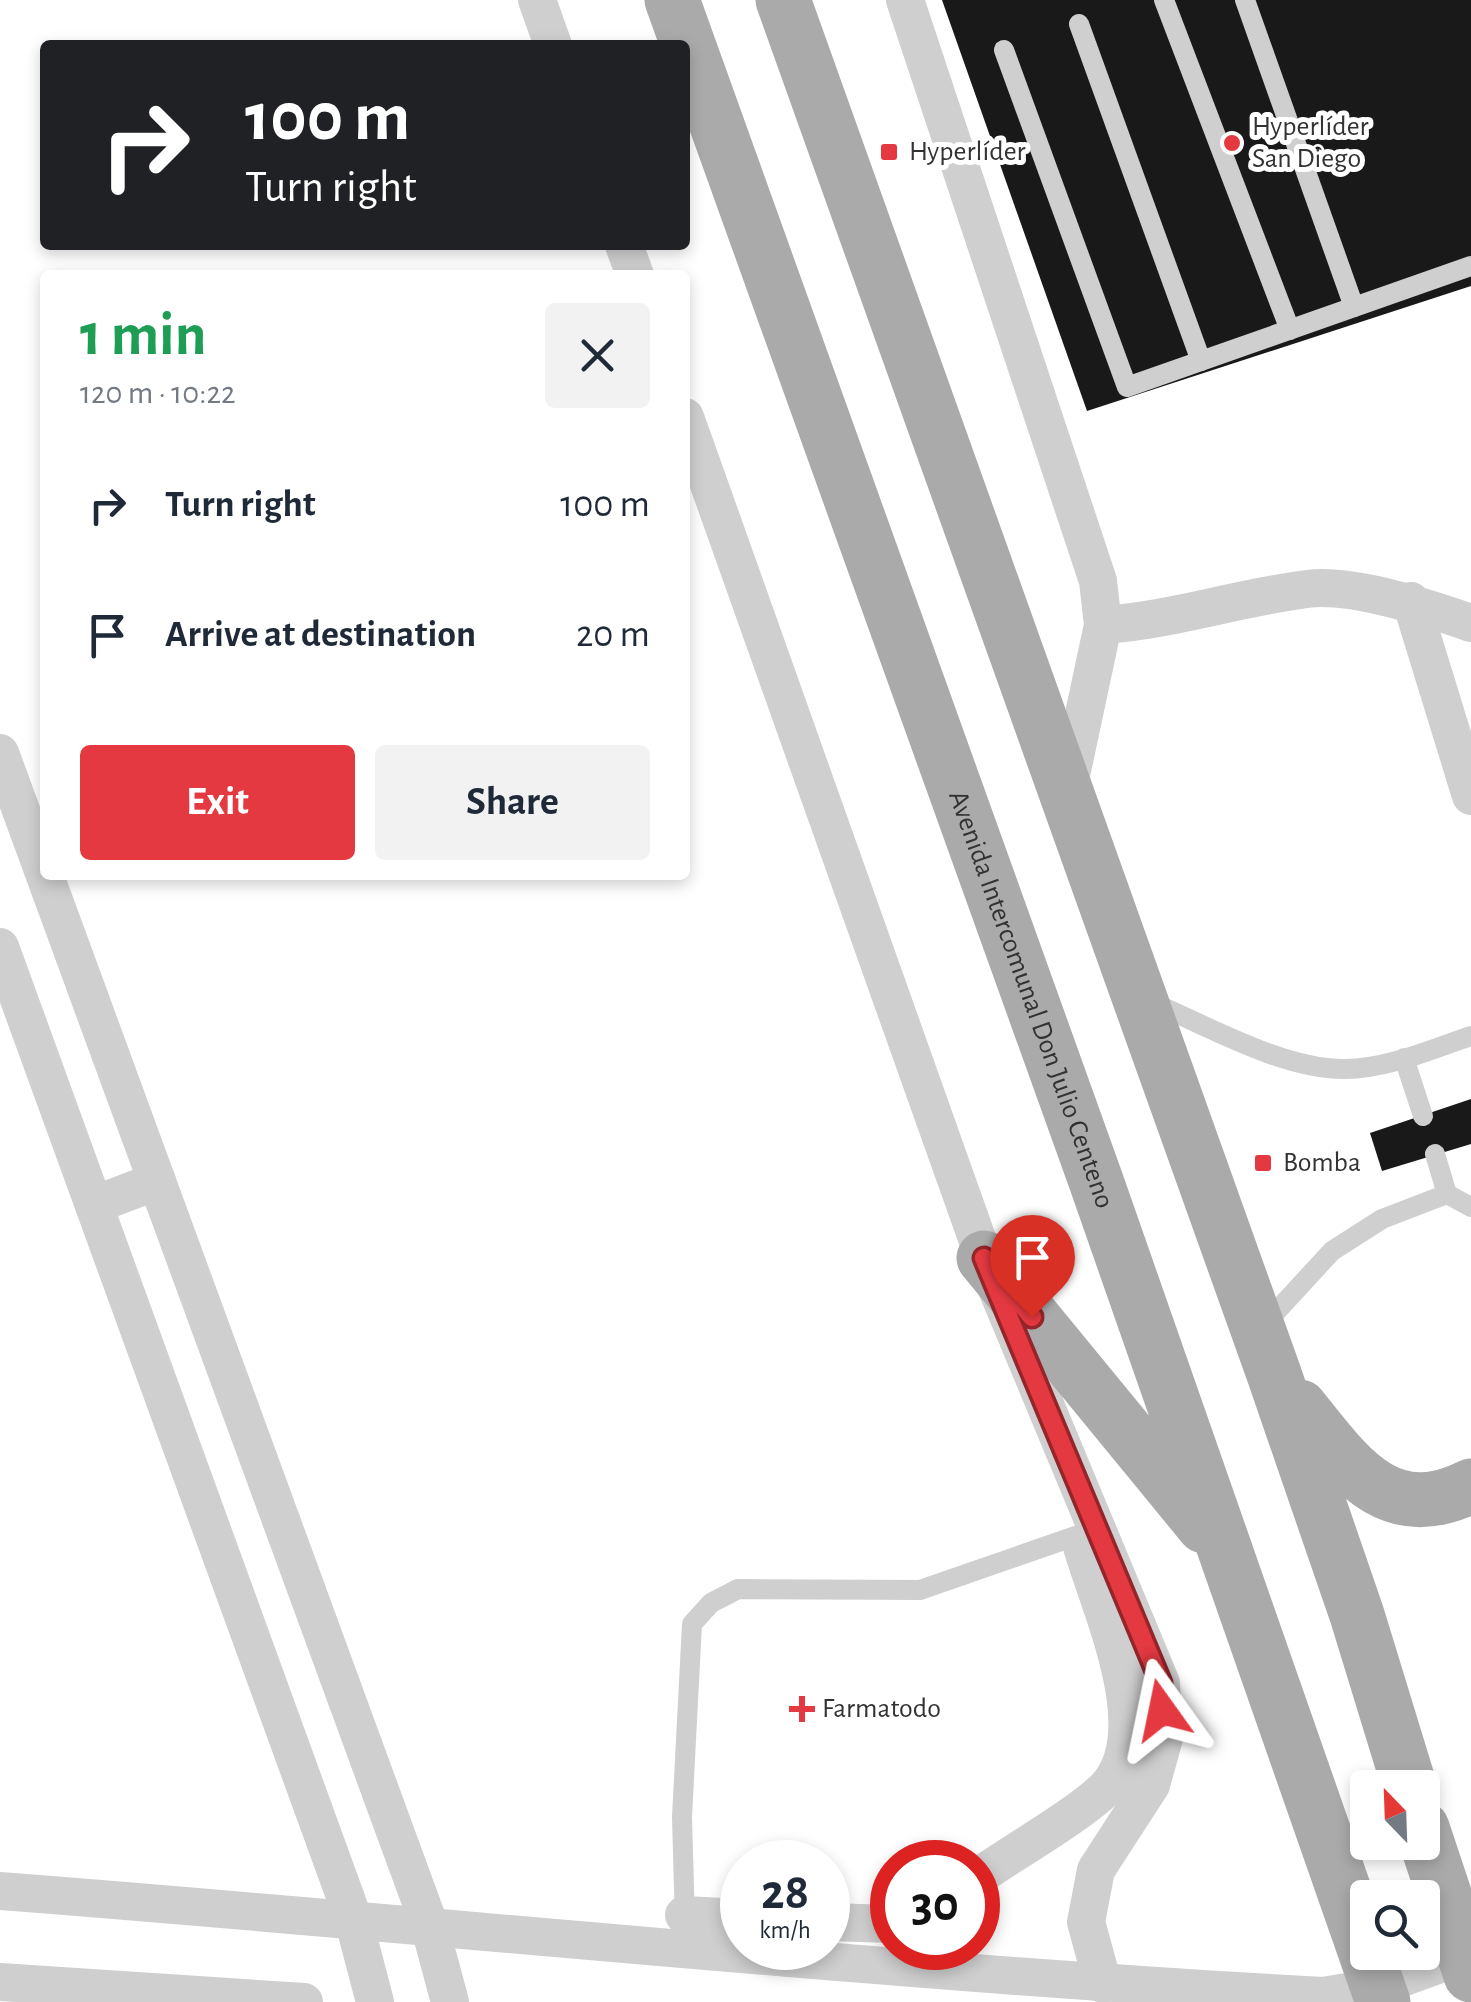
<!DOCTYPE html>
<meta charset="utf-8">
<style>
:root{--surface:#fff;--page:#f2f2f3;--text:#1f2937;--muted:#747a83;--accent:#e43941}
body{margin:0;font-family:"Alegreya Sans",sans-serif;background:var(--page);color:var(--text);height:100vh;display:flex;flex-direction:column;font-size:38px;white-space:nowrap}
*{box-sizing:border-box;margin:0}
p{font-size:32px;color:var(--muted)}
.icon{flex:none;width:55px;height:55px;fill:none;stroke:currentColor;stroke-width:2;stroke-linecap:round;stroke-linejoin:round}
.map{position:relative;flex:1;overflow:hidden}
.panel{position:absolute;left:40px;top:270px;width:650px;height:610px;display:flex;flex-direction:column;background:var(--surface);border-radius:10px;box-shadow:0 5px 15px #0003}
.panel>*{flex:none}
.banner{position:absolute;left:40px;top:40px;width:650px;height:210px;border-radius:10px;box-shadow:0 5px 15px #0003;background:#202124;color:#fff;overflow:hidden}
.needle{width:65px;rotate:337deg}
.buttons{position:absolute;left:1350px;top:1770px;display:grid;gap:20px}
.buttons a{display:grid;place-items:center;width:90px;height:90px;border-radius:10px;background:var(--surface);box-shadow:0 5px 15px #0003;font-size:50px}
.speed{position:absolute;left:720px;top:1840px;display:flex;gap:20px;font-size:50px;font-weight:700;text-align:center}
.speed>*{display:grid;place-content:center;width:130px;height:130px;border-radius:50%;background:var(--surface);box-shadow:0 5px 15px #0003;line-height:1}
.speed small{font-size:25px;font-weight:400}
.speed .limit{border:15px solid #d22;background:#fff;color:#111}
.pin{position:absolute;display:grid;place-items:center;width:85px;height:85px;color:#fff;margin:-102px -42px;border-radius:50% 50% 50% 0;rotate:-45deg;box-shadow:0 0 10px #0007}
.pin .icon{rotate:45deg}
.me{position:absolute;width:110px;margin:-55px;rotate:348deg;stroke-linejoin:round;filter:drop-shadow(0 0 8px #0008)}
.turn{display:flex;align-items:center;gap:35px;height:210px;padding:0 40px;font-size:45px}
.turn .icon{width:130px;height:130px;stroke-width:2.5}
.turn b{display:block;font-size:70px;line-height:85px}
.round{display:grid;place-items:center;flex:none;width:105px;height:105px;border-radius:10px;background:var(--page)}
.head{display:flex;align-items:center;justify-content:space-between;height:170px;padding:0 40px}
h1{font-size:60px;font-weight:700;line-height:75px;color:#1e9e55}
.cta{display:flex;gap:20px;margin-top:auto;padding:20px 40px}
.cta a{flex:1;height:115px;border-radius:10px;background:var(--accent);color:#fff;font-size:40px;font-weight:700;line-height:115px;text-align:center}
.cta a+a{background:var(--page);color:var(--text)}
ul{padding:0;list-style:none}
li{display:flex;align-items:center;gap:30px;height:130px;padding:0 40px}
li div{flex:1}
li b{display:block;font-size:38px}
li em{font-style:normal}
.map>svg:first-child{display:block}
</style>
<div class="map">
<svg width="1471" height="2002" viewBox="0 0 1471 2002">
<rect width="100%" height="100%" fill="#fff"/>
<g fill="#191919">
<path d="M942 0H1471V286L1087 411Z"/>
<path d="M1471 1099V1144L1382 1171 1370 1133Z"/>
</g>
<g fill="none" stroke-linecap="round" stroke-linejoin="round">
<g stroke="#cfcfcf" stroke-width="20">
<path d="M1164 0 1290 330"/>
<path d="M1245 0 1354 307"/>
<path d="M1079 24 1201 361"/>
<path d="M1004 50 1127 387 1471 266"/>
<path d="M1151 1002C1208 1026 1284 1070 1345 1069 1387 1069 1432 1049 1471 1036"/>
<path d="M1404 1058 1423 1116"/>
<path d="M1447 1194 1471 1207"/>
<path d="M1263 1326 1332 1251 1382 1219 1447 1194 1435 1154"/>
<path d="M685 1924 682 1817 692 1624 711 1603 738 1589 920 1590 1090 1531"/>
</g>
<g stroke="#cfcfcf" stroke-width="38">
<path d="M537 0 553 45"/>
<path d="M905 0 1098 581 1103 625 1067 794"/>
<path d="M624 245 635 275"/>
<path d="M685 417 984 1258 1161 1683 1164 1738 1151 1785 1096 1870 1086 1922 1103 1984"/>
<path d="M1411 601 1471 796"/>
<path d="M1103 625C1173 620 1237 598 1307 589 1352 583 1428 608 1471 623"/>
<path d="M0 753 429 1924 450 2002"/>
<path d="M0 947 353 1918 375 2002"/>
<path d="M94 1205 157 1181"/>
<path d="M978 1877C1012 1853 1077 1816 1105 1789 1159 1734 1101 1612 1082 1547"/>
<path d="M0 1891C441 1925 881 1972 1323 1996L1377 1987 1465 1955"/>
<path d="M684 1915 742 1918"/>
<path d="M828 1922 892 1924"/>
<path d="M0 1982 304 2002"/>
</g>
<g stroke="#aaa" stroke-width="55">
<path id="s1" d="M672 0 1096 1181 1383 2002"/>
<path d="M783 0 1274 1374 1357 1615 1410 1788"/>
<path d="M984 1258 1204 1526"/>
<path d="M1300 1407C1347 1465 1387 1528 1471 1486"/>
<path d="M1422 1828 1471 1975"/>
</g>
</g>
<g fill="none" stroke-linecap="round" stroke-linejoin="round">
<defs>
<path id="route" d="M1032 1317 984 1258 1161 1683 1162 1710"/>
</defs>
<use href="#route" stroke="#94252a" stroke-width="25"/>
<use href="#route" stroke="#e43941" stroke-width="18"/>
</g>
<g fill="#e43941" stroke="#fff" stroke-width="4">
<circle cx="1232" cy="143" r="10"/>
<rect x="879" y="142" width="20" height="20" rx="5"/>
<rect x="1253" y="1153" width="20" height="20" rx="5"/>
<path d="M797 1694h10v10h10v10h-10v10h-10v-10h-10v-10h10z"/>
</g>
<g text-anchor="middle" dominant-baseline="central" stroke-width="10" stroke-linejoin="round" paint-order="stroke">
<g font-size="28" fill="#323232" stroke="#fff" text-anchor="start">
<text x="1252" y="127">Hyperlíder<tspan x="1252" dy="32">San Diego</tspan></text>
<text x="909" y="152">Hyperlíder</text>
<text x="1283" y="1163">Bomba</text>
<text x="822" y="1709">Farmatodo</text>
</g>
<g font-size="28" fill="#323232" stroke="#fff">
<text stroke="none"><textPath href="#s1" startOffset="1062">Avenida Intercomunal Don Julio Centeno</textPath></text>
</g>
</g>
</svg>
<div class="buttons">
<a><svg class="needle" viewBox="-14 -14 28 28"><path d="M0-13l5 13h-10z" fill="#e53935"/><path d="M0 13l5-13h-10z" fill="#747a83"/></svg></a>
<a><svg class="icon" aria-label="search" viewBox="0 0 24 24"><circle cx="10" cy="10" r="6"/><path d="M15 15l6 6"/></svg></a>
</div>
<div class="speed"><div>28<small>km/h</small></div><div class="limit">30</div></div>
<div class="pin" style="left:1032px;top:1317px;background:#d93025"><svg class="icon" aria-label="arrive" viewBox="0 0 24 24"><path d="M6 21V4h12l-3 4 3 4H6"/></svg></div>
<svg class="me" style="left:1162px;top:1710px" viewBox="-20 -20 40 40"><path d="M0-17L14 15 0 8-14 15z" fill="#e43941" stroke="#fff" stroke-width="4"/></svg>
<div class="banner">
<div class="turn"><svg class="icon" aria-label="right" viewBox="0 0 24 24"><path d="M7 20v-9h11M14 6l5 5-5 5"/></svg><div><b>100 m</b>Turn right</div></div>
</div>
<section class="panel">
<div class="head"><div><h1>1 min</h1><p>120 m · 10:22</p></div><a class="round"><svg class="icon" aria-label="close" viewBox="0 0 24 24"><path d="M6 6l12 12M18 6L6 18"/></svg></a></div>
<ul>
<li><svg class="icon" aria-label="right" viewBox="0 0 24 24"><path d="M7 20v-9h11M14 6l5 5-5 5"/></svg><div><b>Turn right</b></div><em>100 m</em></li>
<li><svg class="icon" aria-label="arrive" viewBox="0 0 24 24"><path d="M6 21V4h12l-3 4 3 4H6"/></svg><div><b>Arrive at destination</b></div><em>20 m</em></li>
</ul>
<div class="cta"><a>Exit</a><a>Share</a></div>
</section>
</div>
